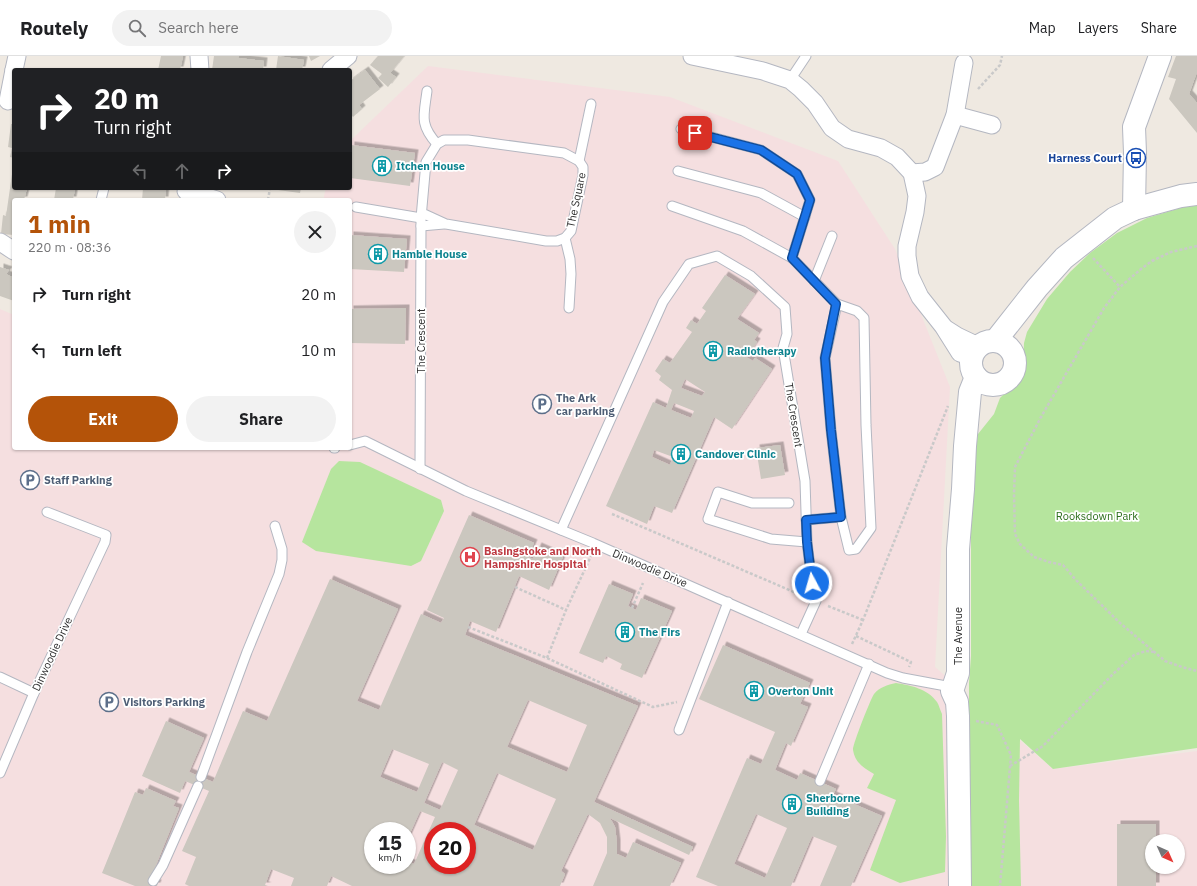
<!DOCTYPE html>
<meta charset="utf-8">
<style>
:root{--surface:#fff;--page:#f2f2f2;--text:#202124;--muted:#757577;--line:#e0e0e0;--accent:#b45309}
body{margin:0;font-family:"IBM Plex Sans",sans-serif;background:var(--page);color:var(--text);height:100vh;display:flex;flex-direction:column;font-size:15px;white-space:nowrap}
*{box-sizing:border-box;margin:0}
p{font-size:13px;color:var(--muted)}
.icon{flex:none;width:22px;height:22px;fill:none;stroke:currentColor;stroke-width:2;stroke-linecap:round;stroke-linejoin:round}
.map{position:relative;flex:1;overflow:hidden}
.sheet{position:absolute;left:12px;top:142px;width:340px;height:252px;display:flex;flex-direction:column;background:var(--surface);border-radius:4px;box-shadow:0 1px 3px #0004}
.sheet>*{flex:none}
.top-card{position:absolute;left:12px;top:12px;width:340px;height:122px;border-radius:4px;box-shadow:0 1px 3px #0004;background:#202124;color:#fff;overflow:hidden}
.needle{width:26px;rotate:135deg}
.tools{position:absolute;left:1145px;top:778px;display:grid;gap:8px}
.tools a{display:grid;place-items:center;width:40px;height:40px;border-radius:50%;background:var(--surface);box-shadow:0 1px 3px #0004;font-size:20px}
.speed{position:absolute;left:364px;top:766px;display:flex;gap:8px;font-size:20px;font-weight:700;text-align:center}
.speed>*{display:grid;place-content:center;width:52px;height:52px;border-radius:50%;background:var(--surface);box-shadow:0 1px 3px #0004;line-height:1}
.speed small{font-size:10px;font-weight:400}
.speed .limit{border:6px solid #d22;background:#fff;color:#111}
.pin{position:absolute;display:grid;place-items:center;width:34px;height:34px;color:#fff;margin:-17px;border-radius:8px;box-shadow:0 2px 6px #0006}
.me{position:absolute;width:44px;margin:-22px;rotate:354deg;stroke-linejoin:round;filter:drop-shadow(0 0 3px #0008)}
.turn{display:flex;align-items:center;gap:14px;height:84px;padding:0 16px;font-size:18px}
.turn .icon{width:52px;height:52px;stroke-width:2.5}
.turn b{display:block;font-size:28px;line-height:34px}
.lanes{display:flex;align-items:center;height:38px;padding:0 16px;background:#0003;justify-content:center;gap:20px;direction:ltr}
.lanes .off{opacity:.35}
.round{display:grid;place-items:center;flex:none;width:42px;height:42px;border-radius:21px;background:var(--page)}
.overview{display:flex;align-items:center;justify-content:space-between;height:68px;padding:0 16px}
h1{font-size:24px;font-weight:800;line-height:30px;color:var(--accent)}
.action{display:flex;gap:8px;margin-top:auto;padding:8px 16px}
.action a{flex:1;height:46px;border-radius:24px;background:var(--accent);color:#fff;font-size:16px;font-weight:800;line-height:46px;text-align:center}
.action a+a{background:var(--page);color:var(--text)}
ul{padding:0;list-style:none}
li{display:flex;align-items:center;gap:12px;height:56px;padding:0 16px}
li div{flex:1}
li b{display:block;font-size:15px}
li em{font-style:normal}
header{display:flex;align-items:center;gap:24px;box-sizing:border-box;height:56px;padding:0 20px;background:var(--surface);border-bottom:1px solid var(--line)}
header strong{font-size:19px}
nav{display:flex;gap:22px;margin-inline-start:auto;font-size:14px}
.search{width:280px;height:36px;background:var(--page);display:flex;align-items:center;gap:10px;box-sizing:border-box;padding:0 14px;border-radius:22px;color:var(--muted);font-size:15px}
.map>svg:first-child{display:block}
</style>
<header>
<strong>Routely</strong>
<div class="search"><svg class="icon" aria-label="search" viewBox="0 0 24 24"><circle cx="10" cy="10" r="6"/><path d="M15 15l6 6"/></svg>Search here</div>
<nav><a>Map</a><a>Layers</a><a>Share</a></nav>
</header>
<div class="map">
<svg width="1197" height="830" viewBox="0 0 1197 830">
<defs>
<filter id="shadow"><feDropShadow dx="3.5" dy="-3.5" stdDeviation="0" flood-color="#0004"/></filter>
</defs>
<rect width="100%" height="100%" fill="#efe9e1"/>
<path fill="#f5dfe0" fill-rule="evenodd" d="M428 10 670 41 838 105 895 193 950 331 935 611 1053 713 1197 695V830H0V253L14 259V392H350V144H324V140L326 132H350V85ZM373 775H407V809H373ZM433 775H467V809H433ZM1152 785H1178V811H1152Z"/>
<g fill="#b6e59e">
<path d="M1197 147V692L1053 713 1020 683 1019 745 1021 830H969V627L971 600V488L969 445 978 378 994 358 1000 342 1020 322 1023 311 1024 287 1027 276 1047 243 1070 216 1090 197 1117 177 1147 162Z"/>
<path d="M339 405 360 406 441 444 444 455 421 505 411 510 316 495 302 486 331 413Z"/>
<path d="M896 627C910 629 928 633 937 646 939 649 940 654 942 658L946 780 945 816 900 827 870 814 896 744 867 732 874 718C864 712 855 707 853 694 852 690 871 642 874 638 880 631 887 629 896 627Z"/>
</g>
<g fill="#cbc7bf" fill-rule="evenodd" filter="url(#shadow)">
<path d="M161 0H183L180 14H158Z"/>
<path d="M214 0H239L238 2 264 5 263 14H212Z"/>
<path d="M278 0 304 4 302 14H276Z"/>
<path d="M309 0H320L311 5Z"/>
<path d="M378 0H404L390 17 396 21 388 31 378 22 382 18 370 9Z"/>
<path d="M1176 0H1197V16L1189 38 1197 47V77L1169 43 1176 23 1168 21Z"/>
<path d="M365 14 380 33 359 49 362 53 353 61 350 57V25Z"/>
<path d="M11 68H14V102L10 101 12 92 8 91Z"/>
<path d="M351 89 415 97 410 130 350 122Z"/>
<path d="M13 111 14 132H27L24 144H14V179L1 178 3 159 6 160Z"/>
<path d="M56 132H75L73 144H54Z"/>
<path d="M143 132H166L165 144H142Z"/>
<path d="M278 132H301L300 137 278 134Z"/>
<path d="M350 179 407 183 404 216 350 213Z"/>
<path d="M0 211 9 214 6 218 14 222V245L0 240Z"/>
<path d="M725 219 755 238 737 263 759 277 754 284 757 286 750 296 747 294 744 300 753 305 755 302 772 313 732 373 714 361 672 457 654 450 647 468 606 450 653 346 666 352 672 334 659 324 661 320 655 315 663 303 670 307 692 276 686 272 691 264 697 268 706 255 702 252ZM685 323 705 336 702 340 681 332ZM674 347 694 355 691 362 671 354ZM654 394 673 401 670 409 652 401Z"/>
<path d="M406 252 405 288 350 287V253Z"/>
<path d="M780 389 785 419 761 423 756 392Z"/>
<path d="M469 459 534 487 528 501 533 503 538 490 563 501 549 534 519 520 496 576 470 565 465 579 638 650 594 746 693 791 689 799 610 762 615 771 617 787V798L626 802 633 786 681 807 670 830H593L607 797V781L600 767 588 758 561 815 565 818 560 830H352L331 820 327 830H291L294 822 271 813 265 829 268 830H189L185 828 196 801 182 795 209 735 185 725 180 737 142 720 166 665 204 682 189 716 213 726 243 655 267 665 330 523 398 553 357 645 379 654 421 558 441 567 444 562 427 554ZM528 644 587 669 567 716 507 691ZM392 693 429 708 417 736 380 721ZM442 706 458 714 440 754 424 747ZM497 717 556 743 533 794 474 769ZM420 755 435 761 414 808 407 805V809H373V775H407V784ZM433 775H467V809H433Z"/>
<path d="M609 528 633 538 628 550 636 554 641 542 672 555 642 622 620 613 622 608 606 600 603 607 579 597Z"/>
<path d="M723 589 810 627 800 648 808 651 791 690 786 687 775 714 797 724 800 717 836 733 833 739 882 760 851 830H820L837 790 812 780 791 830H718L696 821 747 702 761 708 775 676 699 643ZM756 758 787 772 765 822 734 808Z"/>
<path d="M146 732 176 745 173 750 179 752 150 824 158 827 157 830H135L102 817 135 736 143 739Z"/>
<path d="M1117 768H1156V785H1152V811H1156V830H1117Z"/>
</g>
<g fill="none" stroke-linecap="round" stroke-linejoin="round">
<defs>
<g id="lane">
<path d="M790 24 806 0"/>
<path d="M427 35C424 59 419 68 437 88"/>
<path d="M681 73 761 94 797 118 810 144 792 202"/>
<path d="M579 105 591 48"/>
<path d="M678 115 761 137 805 161"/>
<path d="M101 144 104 132"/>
<path d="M672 150 743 175 792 202 837 248 825 302 831 374 841 461 806 464"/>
<path d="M356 151 421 162"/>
<path d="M421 170 444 168"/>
<path d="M565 182 570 203 571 218 569 252"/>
<path d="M814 225 832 180"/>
<path d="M837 248 857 255 864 262 866 369 871 472 856 493 849 494 841 461"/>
<path d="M350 389 365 385 466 435 593 487 887 617 903 622 946 630 952 635"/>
<path d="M334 392H335"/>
<path d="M420 413 421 170V162L426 106 437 88 444 84H468L564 97 579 105 583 111V119L571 175 565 182 557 185H546L446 168 422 157"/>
<path d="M789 447H752L718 436 708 463 771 483 807 486"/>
<path d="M561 474 663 246 689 208 717 200 751 220 785 251 787 278 783 292 805 425 807 486 812 527 816 545 801 578"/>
<path d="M0 621 34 637"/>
<path d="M679 674 728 546"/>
<path d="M0 717 34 637 105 486 106 479 47 456"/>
<path d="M201 721 247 596 279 518 282 504V493L275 470"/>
<path d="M820 725 869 608"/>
<path d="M153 825 163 809 198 730"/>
</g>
<g id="street">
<path d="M199 0 200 14"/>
<path d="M692 0 763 15 790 24 801 33 815 47 832 72 848 83 881 92 897 101 912 117 917 140 915 156 907 190V200L910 220 920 241 943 270 960 297 972 301"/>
<path d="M14 14 17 0"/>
<path d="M331 14 348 0"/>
<path d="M8 45 14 14"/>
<path d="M955 59 992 69"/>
<path d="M912 117 925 116 935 111 955 59 964 7"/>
<path d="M186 135 217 144"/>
<path d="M0 186 14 195"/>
<path d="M946 273 957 280 978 290"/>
</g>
<g id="secondary">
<path d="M1134 153 1135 97 1134 71 1160 0"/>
<path d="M996 284 1037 232 1064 202 1115 162 1134 153 1181 140 1197 138"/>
<circle cx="993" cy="307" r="22"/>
<path d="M960 830 958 660 957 646 952 635 958 617V493L963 433 965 390 970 336 976 321"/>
</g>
</defs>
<use href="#lane" stroke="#b4b7c1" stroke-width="11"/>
<use href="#street" stroke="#b4b7c1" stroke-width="19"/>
<use href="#secondary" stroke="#b4b7c1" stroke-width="24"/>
<g stroke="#c9c9c9" stroke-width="2.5" stroke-dasharray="3 2" stroke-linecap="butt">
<path d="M978 33 1000 9 1002 0"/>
<path d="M268 144 270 132"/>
<path d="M1197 190 1171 196 1152 205 1141 213 1120 231 1104 252 1041 361 1015 411 1014 438 1015 478 1020 488 1034 501 1049 506 1063 509 1075 523 1120 567 1165 605 1182 611 1197 615"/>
<path d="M1093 202 1120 231"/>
<path d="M612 458 801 539"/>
<path d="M515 531 566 554"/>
<path d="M828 550 863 564"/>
<path d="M632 552 643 527"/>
<path d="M468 571 547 602 653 651 677 646"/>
<path d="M856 580 911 606 909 611"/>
<path d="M852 588 863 564 948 350"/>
<path d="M547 602 566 554 591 500"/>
<path d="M976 665 997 669 1011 699 1000 830"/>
<path d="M1010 710 1043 690 1113 618 1134 599 1146 595 1154 596"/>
</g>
<use href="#lane" stroke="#fff" stroke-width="9"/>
<use href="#street" stroke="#fff" stroke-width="17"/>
<use href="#secondary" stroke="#fff" stroke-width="22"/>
</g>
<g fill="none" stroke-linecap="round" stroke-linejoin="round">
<defs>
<path id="route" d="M695 77 761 94 797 118 810 144 792 202 836 248 825 302 831 374 841 461 806 464 807 486 812 527"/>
</defs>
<use href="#route" stroke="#114b97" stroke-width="10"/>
<use href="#route" stroke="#1a73e8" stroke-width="7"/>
</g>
<defs>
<symbol id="bus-ring" viewBox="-11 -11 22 22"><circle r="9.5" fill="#fff" stroke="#1a4fb4" stroke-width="1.5"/><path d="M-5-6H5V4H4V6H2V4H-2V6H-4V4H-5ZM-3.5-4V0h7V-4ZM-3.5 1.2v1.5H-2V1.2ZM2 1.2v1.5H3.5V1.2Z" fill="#1a4fb4"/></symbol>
<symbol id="building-ring" viewBox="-11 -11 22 22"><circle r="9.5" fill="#fff" stroke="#0f9aa8" stroke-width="1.5"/><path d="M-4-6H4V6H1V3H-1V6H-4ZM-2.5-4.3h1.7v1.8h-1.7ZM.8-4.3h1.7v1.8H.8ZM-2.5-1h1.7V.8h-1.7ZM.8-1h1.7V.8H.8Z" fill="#0f9aa8"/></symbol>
<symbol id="parking-ring" viewBox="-11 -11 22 22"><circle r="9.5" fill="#fff" stroke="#5c6f8a" stroke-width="1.5"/><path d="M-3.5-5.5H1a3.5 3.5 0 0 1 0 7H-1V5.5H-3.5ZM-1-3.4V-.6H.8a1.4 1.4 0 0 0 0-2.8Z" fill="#5c6f8a"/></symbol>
<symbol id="hospital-ring" viewBox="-11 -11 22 22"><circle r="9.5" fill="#fff" stroke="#e0444e" stroke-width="1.5"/><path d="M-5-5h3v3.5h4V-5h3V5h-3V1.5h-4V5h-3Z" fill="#e0444e"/></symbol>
</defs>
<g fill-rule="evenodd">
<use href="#bus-ring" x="1125" y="91" width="22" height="22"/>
<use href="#building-ring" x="371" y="99" width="22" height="22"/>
<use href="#building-ring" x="367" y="187" width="22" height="22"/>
<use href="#building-ring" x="702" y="284" width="22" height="22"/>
<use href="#parking-ring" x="531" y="337" width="22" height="22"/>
<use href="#building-ring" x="670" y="387" width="22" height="22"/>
<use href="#parking-ring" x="19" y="413" width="22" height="22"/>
<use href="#hospital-ring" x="459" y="490" width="22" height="22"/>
<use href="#building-ring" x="614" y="565" width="22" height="22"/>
<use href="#building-ring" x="743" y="624" width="22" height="22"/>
<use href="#parking-ring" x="98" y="635" width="22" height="22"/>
<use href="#building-ring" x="781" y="737" width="22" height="22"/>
</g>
<g text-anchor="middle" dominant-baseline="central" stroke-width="3.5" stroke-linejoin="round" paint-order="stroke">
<g font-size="11" font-weight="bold" fill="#164399" stroke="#fff" text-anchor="end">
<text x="1122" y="102">Harness Court</text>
</g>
<g font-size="11" font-weight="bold" fill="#0d838f" stroke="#fff" text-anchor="start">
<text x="396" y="110">Itchen House</text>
<text x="392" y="198">Hamble House</text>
<text x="727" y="295">Radiotherapy</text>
<text x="695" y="398">Candover Clinic</text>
<text x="639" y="576">The Firs</text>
<text x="768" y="635">Overton Unit</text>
<text x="806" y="742">Sherborne<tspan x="806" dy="13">Building</tspan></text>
</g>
<g font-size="11" fill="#2e2e2e" stroke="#fff">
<text transform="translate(576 144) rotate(-78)">The Square</text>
<text transform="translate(421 285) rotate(-90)">The Crescent</text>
<text transform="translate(794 359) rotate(81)">The Crescent</text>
<text transform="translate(650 512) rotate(23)">Dinwoodie Drive</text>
<text transform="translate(958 580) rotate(-90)">The Avenue</text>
<text transform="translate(52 598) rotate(-65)">Dinwoodie Drive</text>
</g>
<g font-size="11" font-weight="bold" fill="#4e5e75" stroke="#fff" text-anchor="start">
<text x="556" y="342">The Ark<tspan x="556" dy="13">car parking</tspan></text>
<text x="44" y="424">Staff Parking</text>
<text x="123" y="646">Visitors Parking</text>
</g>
<g font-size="11" fill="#2c6e1b" stroke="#fff">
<text x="1097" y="460">Rooksdown Park</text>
</g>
<g font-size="11" font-weight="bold" fill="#be3a42" stroke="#fff" text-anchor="start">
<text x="484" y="495">Basingstoke and North<tspan x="484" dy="13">Hampshire Hospital</tspan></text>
</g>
</g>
</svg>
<div class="tools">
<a><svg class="needle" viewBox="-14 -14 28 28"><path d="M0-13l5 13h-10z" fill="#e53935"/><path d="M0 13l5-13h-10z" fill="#757577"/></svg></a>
</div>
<div class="speed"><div>15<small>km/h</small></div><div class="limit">20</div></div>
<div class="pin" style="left:695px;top:77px;background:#d93025"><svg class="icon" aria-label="arrive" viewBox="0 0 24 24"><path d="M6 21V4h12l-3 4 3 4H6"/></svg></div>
<svg class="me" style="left:812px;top:527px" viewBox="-20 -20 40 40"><circle r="17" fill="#1a73e8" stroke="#fff" stroke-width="3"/><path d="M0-11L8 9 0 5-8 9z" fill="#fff"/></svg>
<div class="top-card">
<div class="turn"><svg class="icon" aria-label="right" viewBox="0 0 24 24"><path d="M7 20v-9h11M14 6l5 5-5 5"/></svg><div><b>20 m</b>Turn right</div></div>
<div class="lanes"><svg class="icon off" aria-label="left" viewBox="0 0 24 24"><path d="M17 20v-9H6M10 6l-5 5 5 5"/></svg><svg class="icon off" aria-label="ahead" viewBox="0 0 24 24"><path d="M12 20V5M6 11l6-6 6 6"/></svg><svg class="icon" aria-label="right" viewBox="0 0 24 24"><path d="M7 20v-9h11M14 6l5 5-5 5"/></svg></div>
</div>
<section class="sheet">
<div class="overview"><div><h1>1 min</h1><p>220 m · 08:36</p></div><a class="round"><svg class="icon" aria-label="close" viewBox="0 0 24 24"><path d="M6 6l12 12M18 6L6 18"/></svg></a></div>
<ul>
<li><svg class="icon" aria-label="right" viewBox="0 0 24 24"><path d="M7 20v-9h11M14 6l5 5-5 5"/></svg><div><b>Turn right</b></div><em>20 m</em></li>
<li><svg class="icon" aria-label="left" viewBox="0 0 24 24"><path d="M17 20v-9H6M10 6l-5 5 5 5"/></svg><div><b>Turn left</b></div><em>10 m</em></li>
</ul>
<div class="action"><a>Exit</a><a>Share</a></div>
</section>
</div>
